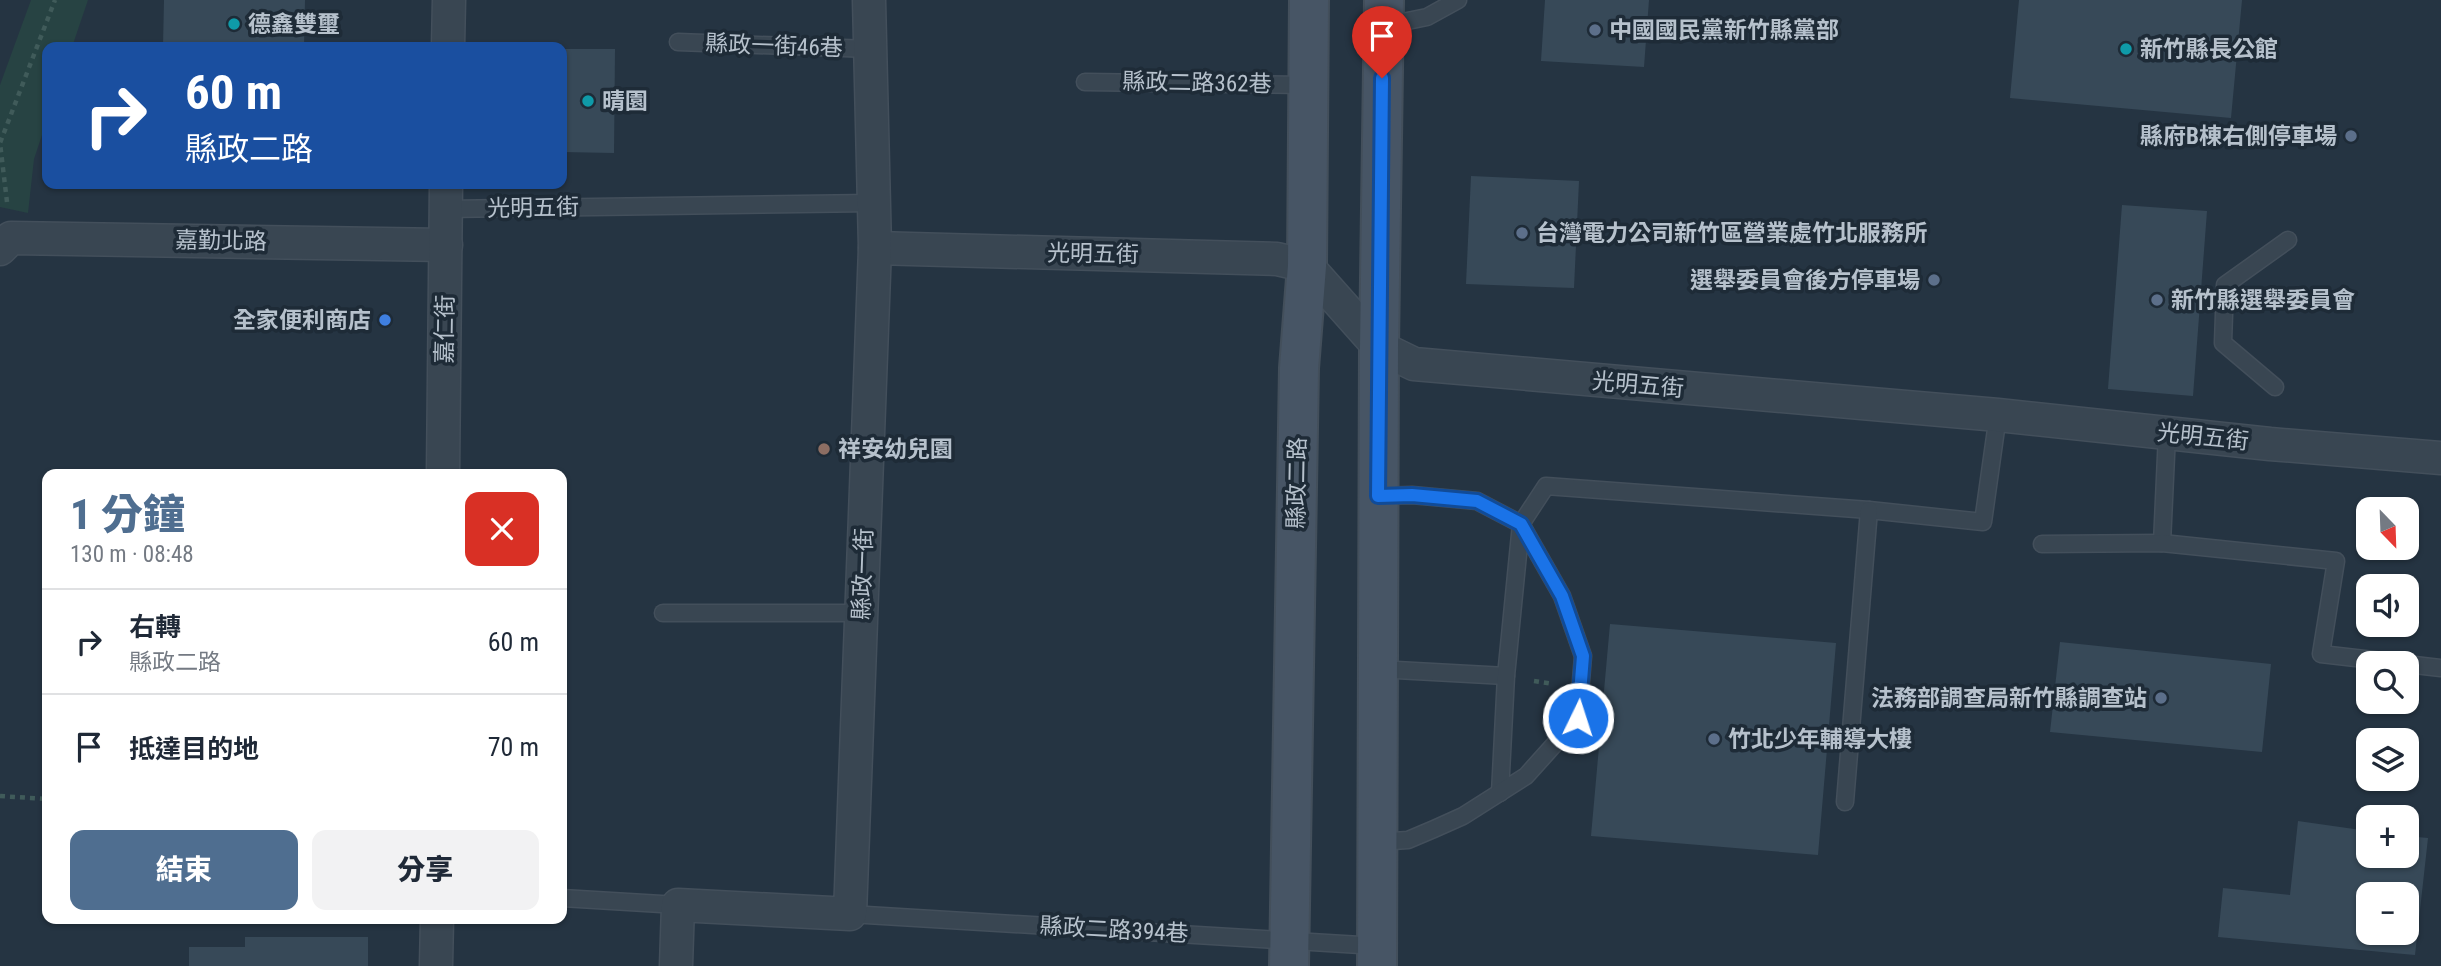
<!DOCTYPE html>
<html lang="zh-TW">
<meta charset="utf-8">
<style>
:root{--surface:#fff;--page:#f2f2f3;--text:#1f2937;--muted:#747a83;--line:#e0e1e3;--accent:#4f6e90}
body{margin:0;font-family:"Roboto Condensed","Noto Sans TC",sans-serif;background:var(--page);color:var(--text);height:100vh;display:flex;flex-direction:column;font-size:26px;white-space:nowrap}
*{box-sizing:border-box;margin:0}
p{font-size:23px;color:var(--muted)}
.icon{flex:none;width:38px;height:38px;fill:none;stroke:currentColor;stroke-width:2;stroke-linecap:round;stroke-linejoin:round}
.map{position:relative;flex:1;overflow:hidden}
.sheet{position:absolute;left:42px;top:469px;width:525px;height:455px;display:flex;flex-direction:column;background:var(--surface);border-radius:14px;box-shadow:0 2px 5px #0004}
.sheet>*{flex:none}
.guide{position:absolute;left:42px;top:42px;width:525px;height:147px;border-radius:14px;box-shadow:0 2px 5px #0004;background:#1a4fa0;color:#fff;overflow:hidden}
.needle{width:46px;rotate:157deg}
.buttons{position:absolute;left:2356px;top:497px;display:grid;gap:14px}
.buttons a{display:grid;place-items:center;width:63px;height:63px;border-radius:14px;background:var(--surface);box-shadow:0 2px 5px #0004;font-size:35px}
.pin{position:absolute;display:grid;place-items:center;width:60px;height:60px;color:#fff;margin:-72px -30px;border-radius:50% 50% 50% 0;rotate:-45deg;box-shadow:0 0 7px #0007}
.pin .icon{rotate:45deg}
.me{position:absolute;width:77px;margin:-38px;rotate:4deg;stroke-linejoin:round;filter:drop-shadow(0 0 5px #0008)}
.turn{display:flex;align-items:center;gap:24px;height:147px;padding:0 28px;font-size:32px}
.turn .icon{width:91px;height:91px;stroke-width:2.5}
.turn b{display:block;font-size:49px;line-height:60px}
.round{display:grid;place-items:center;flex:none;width:74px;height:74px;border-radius:14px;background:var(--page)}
.head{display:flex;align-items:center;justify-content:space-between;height:119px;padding:0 28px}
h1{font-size:42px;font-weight:800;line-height:52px;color:var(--accent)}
.cta{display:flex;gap:14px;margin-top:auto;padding:14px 28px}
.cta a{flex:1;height:80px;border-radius:14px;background:var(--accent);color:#fff;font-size:28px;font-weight:800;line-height:80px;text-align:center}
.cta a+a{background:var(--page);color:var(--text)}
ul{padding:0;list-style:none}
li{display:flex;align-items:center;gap:21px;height:105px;padding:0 28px;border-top:2px solid var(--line)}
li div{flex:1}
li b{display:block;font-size:26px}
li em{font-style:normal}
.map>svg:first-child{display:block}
</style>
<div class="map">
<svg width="2441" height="966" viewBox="0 0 2441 966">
<rect width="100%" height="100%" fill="#253442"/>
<path fill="#274343" d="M31 0H88L72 47H47V120L34 159 28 213 0 207V85Z"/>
<g fill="#374958" fill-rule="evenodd">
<path d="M164 0H305L304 47H163Z"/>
<path d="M1545 0H1649L1644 67 1541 61Z"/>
<path d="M2019 0H2242L2231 118 2010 98Z"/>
<path d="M562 49H615L614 153 562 152Z"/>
<path d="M1471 176 1579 181 1574 288 1466 284Z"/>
<path d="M2122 205 2207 211 2193 396 2108 389Z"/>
<path d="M1610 624 1836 643 1818 855 1591 836Z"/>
<path d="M2060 642 2271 664 2262 752 2050 732Z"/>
<path d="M2298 821 2368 831V856H2406V836L2428 838 2415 955 2218 937 2223 888 2290 895ZM2368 894H2406V933H2368Z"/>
<path d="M245 937H368V966H189V947H245Z"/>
</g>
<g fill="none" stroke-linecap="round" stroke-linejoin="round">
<defs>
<g id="lane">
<path d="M1383 26 1427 17 1458 0"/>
<path d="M678 42 870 49"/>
<path d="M1085 82 1309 85"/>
<path d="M446 209 872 203"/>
<path d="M2275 387 2223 343 2225 285 2288 240"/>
<path d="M2162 543 2167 434"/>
<path d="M2042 544 2162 543 2336 561 2321 654 2399 663"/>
<path d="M663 613H861"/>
<path d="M2406 664 2441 668"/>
<path d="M1378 669 1506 676"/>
<path d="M1500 793 1506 676 1521 524 1546 486 1869 510 1983 522 1998 415"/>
<path d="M1845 802 1869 510"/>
<path d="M1377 842 1408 840 1434 829 1463 816 1526 776 1578 718 1583 656 1562 596 1521 524 1477 501 1412 495 1379 496"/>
<path d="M562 898 678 905"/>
<path d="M850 914 1377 946"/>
</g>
<g id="street">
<path d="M448 47 449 0"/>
<path d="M875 248 1277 259 1307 266 1379 347 1414 364 1998 415 2270 444 2441 458"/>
<path d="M0 249 11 238 446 245"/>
<path d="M443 474 446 184"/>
<path d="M436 966 437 919"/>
<path d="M676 966 678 905 850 914 875 248 869 0"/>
</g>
<g id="secondary">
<path d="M1289 966 1299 368 1307 266 1309 0"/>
<path d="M1377 966 1379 347 1384 0"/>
</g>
</defs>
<use href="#lane" stroke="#434f5b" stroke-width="19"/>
<use href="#street" stroke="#434f5b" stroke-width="35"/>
<use href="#secondary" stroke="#434f5b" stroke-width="42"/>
<g stroke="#405b5a" stroke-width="4.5" stroke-dasharray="5 5" stroke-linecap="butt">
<path d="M7 202 0 143 55 0"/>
<path d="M1534 681 1553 684"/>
<path d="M0 796 47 799"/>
</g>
<use href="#lane" stroke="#394652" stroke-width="16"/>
<use href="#street" stroke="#394652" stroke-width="32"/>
<use href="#secondary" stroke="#475565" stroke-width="38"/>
</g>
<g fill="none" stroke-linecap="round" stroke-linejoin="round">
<defs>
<path id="route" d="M1382 78 1378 496 1412 495 1477 501 1521 524 1562 596 1583 656 1578 718"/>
</defs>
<use href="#route" stroke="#114b97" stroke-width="18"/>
<use href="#route" stroke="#1a73e8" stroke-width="12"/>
</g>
<g fill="#0f9aa8" stroke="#1e2b37" stroke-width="2.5">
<circle cx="234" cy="24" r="7"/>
<circle cx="2126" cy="49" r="7"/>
<circle cx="588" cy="101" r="7"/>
</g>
<g fill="#5c6f8a" stroke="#1e2b37" stroke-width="2.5">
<circle cx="1595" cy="30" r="7"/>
<circle cx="2351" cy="136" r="7"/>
<circle cx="1522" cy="233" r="7"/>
<circle cx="1934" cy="280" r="7"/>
<circle cx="2157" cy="300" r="7"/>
<circle cx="2161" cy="698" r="7"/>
<circle cx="1714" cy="739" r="7"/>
</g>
<circle fill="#3f7fe0" stroke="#1e2b37" stroke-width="2.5" cx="385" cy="320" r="7"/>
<circle fill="#8d6e63" stroke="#1e2b37" stroke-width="2.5" cx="824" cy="449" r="7"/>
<g text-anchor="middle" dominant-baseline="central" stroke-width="7" stroke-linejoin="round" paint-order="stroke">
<g font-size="23" font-weight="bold" fill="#b6c1cc" stroke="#1e2b37" text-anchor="start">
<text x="248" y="24">德鑫雙璽</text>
<text x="1609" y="30">中國國民黨新竹縣黨部</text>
<text x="2140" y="49">新竹縣長公館</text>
<text x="602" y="101">晴園</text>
<text x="2337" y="136" text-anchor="end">縣府B棟右側停車場</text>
<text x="1536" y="233">台灣電力公司新竹區營業處竹北服務所</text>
<text x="1920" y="280" text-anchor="end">選舉委員會後方停車場</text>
<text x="2171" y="300">新竹縣選舉委員會</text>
<text x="371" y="320" text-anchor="end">全家便利商店</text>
<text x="838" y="449">祥安幼兒園</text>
<text x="2147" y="698" text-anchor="end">法務部調查局新竹縣調查站</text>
<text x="1728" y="739">竹北少年輔導大樓</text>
</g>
<g font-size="23" fill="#b6c1cc" stroke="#1e2b37">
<text transform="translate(774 46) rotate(2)">縣政一街46巷</text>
<text transform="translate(1197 83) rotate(1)">縣政二路362巷</text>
<text transform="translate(533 208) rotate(-1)">光明五街</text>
<text transform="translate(221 241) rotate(1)">嘉勤北路</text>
<text transform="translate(1093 254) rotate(1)">光明五街</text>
<text transform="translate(445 329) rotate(-89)">嘉仁街</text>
<text transform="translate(1638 385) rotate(5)">光明五街</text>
<text transform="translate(2203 437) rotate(6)">光明五街</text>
<text transform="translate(1297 483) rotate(-89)">縣政二路</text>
<text transform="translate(863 574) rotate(-88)">縣政一街</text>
<text transform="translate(1114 930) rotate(3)">縣政二路394巷</text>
</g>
</g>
</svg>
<div class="buttons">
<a><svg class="needle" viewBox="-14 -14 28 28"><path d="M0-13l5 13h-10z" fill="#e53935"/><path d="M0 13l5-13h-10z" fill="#747a83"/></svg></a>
<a><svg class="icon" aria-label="sound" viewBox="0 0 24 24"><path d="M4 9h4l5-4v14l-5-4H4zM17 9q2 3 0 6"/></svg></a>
<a><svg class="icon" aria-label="search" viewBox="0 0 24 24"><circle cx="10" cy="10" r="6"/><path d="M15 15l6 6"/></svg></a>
<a><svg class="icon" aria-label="layers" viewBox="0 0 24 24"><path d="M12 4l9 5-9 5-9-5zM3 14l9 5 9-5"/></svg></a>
<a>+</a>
<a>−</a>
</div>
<div class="pin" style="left:1382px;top:78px;background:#d93025"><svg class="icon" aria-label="arrive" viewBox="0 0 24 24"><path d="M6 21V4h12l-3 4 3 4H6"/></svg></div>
<svg class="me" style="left:1578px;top:718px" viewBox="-20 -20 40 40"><circle r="17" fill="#1a73e8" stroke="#fff" stroke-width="3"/><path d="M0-11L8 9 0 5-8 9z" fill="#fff"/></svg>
<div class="guide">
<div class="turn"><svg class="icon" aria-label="right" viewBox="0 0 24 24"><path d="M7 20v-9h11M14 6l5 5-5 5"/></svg><div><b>60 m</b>縣政二路</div></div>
</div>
<section class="sheet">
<div class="head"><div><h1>1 分鐘</h1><p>130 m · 08:48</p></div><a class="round" style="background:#d93025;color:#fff"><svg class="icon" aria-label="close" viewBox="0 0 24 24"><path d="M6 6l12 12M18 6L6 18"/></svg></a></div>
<ul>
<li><svg class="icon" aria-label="right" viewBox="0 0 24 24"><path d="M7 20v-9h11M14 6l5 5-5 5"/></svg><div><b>右轉</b><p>縣政二路</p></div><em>60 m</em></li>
<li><svg class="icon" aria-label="arrive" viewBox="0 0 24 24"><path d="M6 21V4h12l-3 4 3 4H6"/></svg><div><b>抵達目的地</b></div><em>70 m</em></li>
</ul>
<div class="cta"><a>結束</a><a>分享</a></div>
</section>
</div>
